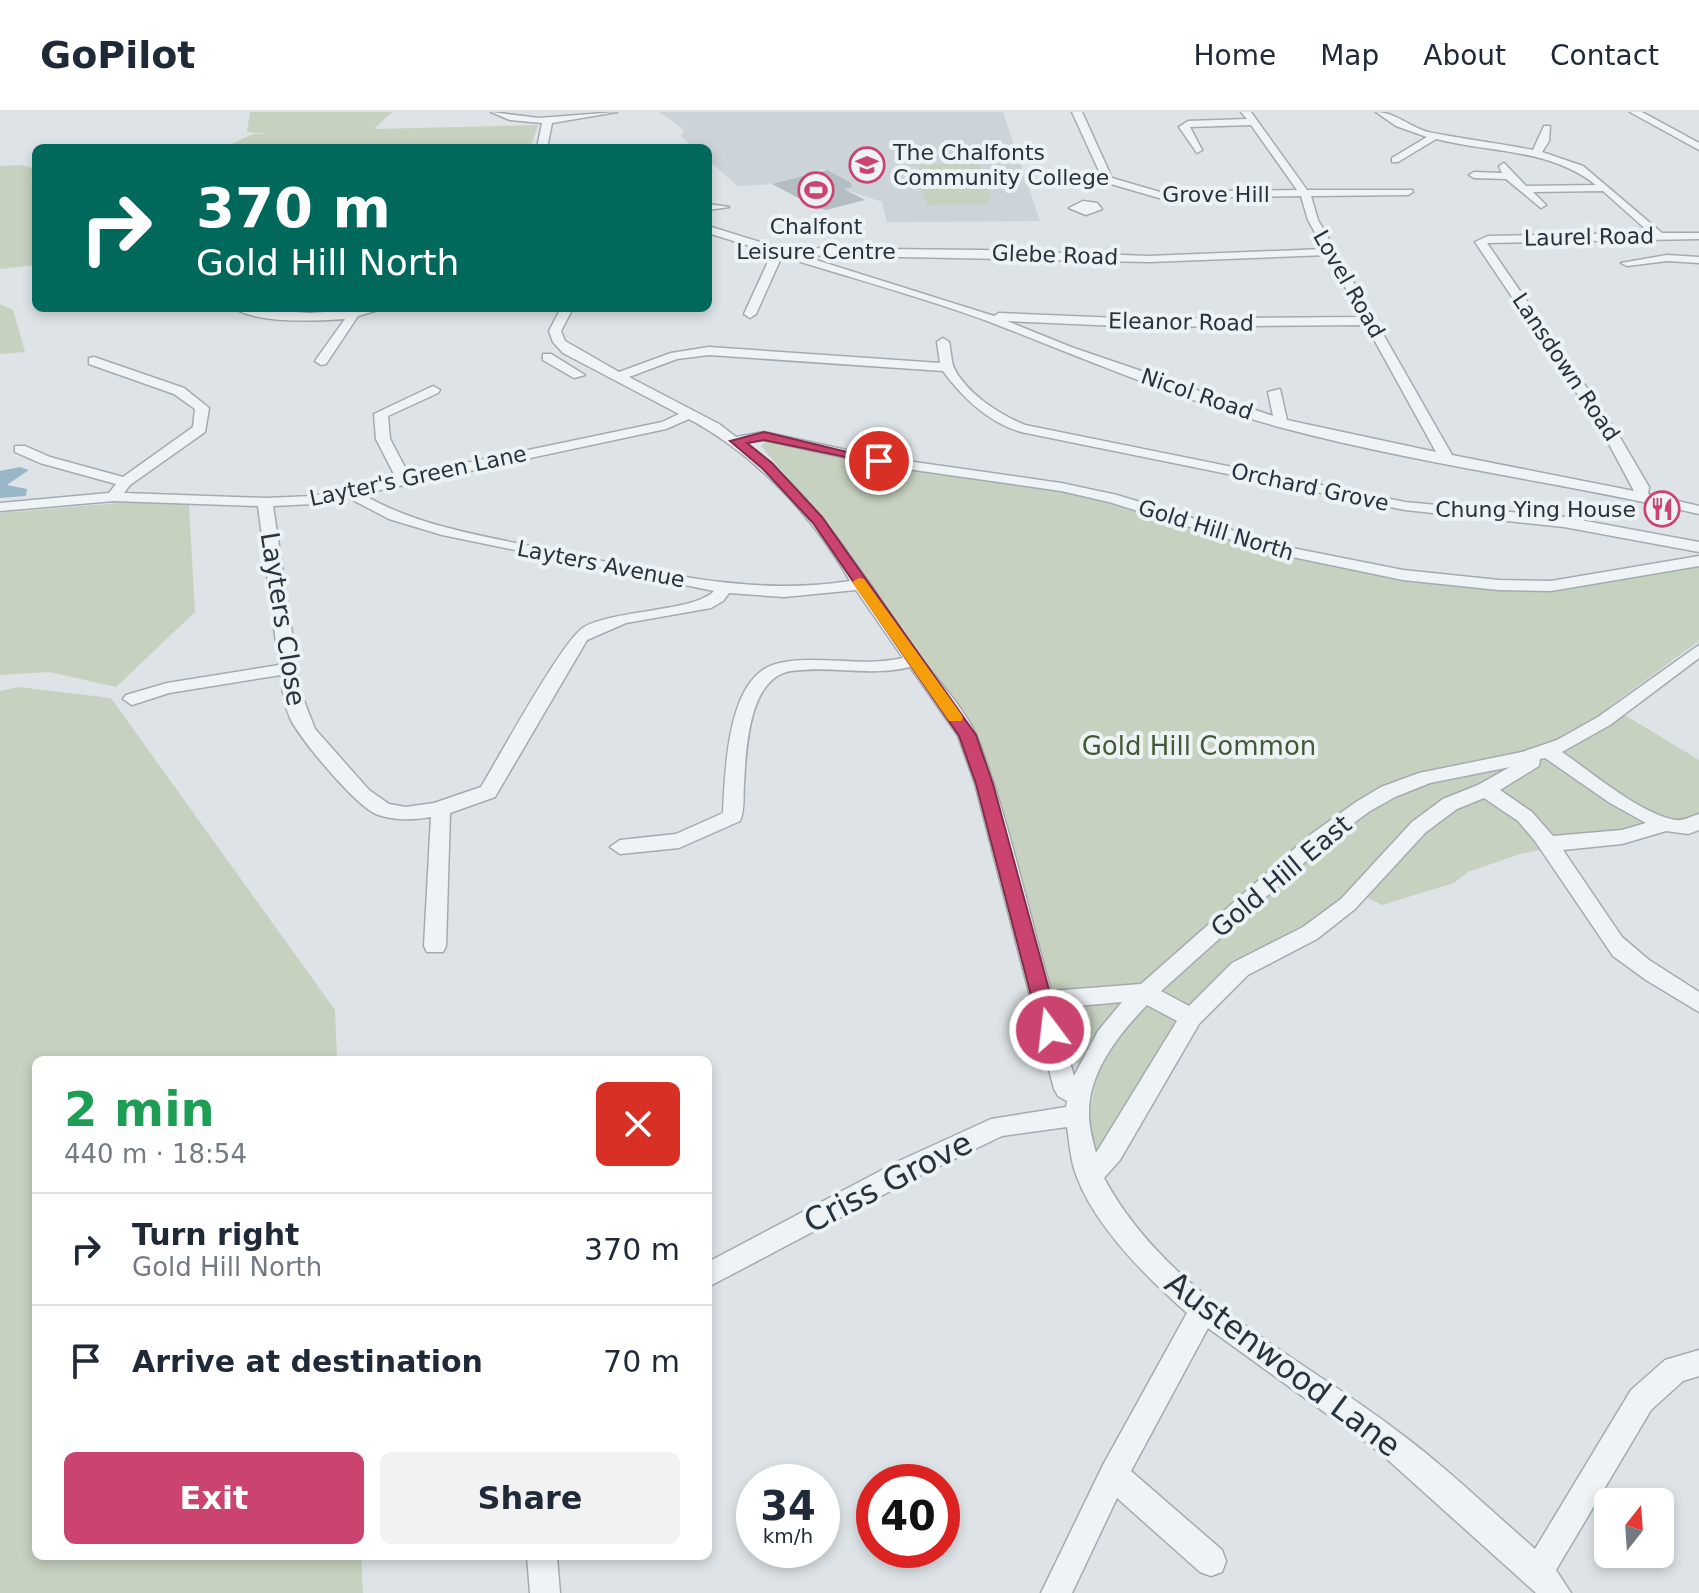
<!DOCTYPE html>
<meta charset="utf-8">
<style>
:root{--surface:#fff;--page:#f2f2f3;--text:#1f2937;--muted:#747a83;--line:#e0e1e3;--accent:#cb4470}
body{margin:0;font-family:"DejaVu Sans",sans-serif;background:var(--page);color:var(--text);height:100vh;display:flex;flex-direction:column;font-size:30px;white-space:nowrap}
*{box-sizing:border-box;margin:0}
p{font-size:26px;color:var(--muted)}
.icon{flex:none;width:44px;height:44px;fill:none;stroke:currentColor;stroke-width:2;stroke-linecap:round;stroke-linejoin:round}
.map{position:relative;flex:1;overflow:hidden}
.details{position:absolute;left:32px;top:944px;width:680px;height:504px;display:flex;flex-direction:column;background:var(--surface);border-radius:12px;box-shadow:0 4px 12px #0003}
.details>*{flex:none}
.guide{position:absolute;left:32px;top:32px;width:680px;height:168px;border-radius:12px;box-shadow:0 4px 12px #0003;background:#00695c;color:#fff;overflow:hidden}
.needle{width:52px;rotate:17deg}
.controls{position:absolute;left:1594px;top:1376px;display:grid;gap:16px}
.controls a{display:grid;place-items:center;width:80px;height:80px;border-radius:12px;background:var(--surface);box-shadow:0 4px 12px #0003;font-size:40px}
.speed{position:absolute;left:736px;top:1352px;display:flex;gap:16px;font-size:40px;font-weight:700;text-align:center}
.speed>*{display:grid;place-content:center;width:104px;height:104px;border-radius:50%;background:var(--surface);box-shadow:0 4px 12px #0003;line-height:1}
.speed small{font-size:20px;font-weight:400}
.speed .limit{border:12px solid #d22;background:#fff;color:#111}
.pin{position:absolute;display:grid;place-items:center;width:68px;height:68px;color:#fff;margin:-34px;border:4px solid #fff;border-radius:50%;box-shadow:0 2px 8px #0007}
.me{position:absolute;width:88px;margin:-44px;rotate:345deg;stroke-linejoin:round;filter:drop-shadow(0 0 6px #0008)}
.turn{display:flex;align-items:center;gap:28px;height:168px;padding:0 32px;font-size:36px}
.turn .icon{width:104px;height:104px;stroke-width:2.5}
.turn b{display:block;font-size:56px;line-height:68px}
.round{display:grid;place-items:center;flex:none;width:84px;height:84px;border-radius:12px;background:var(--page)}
.summary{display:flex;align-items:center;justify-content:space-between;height:136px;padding:0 32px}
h1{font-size:48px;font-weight:700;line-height:60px;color:#1e9e55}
.action{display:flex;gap:16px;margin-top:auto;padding:16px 32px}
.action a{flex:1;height:92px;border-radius:12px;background:var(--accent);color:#fff;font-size:32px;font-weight:700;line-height:92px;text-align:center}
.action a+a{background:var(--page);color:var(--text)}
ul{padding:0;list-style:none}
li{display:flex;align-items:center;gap:24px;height:112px;padding:0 32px;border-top:2px solid var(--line)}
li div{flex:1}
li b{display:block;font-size:30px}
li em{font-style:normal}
header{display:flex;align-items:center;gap:48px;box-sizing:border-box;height:112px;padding:0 40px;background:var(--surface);border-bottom:2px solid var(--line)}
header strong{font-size:38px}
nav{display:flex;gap:44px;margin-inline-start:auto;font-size:28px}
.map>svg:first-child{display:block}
</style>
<header>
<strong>GoPilot</strong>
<nav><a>Home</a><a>Map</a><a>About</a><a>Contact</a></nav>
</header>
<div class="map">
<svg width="1699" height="1481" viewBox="0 0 1699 1481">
<rect width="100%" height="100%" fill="#dee3e7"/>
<path fill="#ccd3d9" d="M659 0H1003L1040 109 887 110 882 90 844 77 851 75 849 69 824 57 813 60 816 62 773 72 738 74 708 48V36H694L681 24 684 18Z"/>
<g fill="#c7d1bf">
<path d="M250 0H392L374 17 538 13 530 36H223L253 22H269L247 20Z"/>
<path d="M944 52 980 53 981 58H986L983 61 989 73 986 74 992 86 989 87 990 92 927 93 920 72 923 71 922 61H918L920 53Z"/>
<path d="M22 53 36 57 31 67H36V153L0 157V54Z"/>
<path d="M0 192 13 198 25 240 0 242Z"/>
<path d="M767 328 1104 387 1309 449 1423 469 1537 479 1699 453V529L1610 594 1699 648V705L1520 742 1468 760 1454 771 1382 793 1355 779 1307 813 1234 851 1103 1038 1096 1037 1088 1010 1096 969 1079 951 1068 950 964 604 896 510 850 440 761 334Z"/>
<path d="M131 390 189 393 195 500 116 575 49 560 0 563V401Z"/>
<path d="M18 575 111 586 335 898 337 948H36V1444H361L363 1481H0V579Z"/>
</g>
<path fill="#99b7c7" d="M20 355 29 358 7 373 27 377 26 384 0 386V359Z"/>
<path fill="#b5bdc4" d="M827 58 850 70 852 75 844 77 865 88 826 98 817 96 772 72Z"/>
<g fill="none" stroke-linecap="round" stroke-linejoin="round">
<defs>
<g id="minor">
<path d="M491 0 539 6 617 0 552 11 547 36H537L542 11 510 8Z"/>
<path d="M1072 0H1082L1112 66 1160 80 1297 78 1251 13 1190 15 1202 38 1197 41 1179 15 1188 9 1247 7 1241 0H1251L1307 78H1412L1413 80 1408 83 1311 84 1318 108 1452 343 1634 379 1601 317 1475 130 1488 124 1650 121 1603 79 1533 80 1546 93 1541 96 1506 67 1474 66 1469 63 1474 60 1502 61 1499 54 1504 51 1526 74 1596 73C1549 36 1491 41 1436 27L1398 50H1392V46L1427 25 1396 14 1376 0C1395 0 1410 15 1428 20 1462 27 1498 31 1533 38L1544 14H1550L1549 29 1542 40 1583 54 1662 121H1699V127L1487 131 1615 317 1649 375 1648 382 1699 394V402C1560 370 1417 352 1279 315 1181 288 1085 247 990 210 922 185 851 166 782 144L756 202 750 206 744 202 772 141 708 121V114L779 136 982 138 1149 144 1324 137 1308 108 1301 84 1159 86 1104 70ZM800 143 1149 150 1327 143 1362 205 1142 207 999 201 994 204ZM1007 209 1142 215 1366 213 1436 340 1287 308 1280 277 1268 280 1273 304 1071 235Z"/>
<path d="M1630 0H1642L1699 31V38Z"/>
<path d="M1083 89 1097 91 1102 97 1086 103 1069 96Z"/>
<path d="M708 92 729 95 708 98Z"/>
<path d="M1667 143 1699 145V151L1667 149 1627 154 1621 151Z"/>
<path d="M234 196 310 201 385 196 358 204 326 252 321 253 315 249 345 207C316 209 258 212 234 196Z"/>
<path d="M561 196H573L561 219 565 229 619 260 671 241 709 235 940 251 937 230 943 226 949 230C951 238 951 249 954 256 967 282 999 302 1025 313L1405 390 1564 405 1699 430V440L1564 415 1405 398 1021 320C988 310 963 286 943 259L709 243 677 247 629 265 719 312 736 325 764 320 879 345 1061 371 1117 383 1287 435 1403 458 1499 468 1551 469 1699 444V454L1551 479 1499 478 1403 468 1278 442 1109 390 1061 379 879 353 764 328 745 331C820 386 866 469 918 542 936 567 967 599 978 627 1009 708 1027 795 1051 879L1141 872 1310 723 1356 690 1381 675 1419 661 1522 640 1557 628 1598 605 1699 533V546L1610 613 1562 640C1593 661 1639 701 1675 708 1684 709 1690 705 1699 702V718L1688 722 1666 719 1622 732 1563 738 1622 825 1649 848 1699 880V900L1646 868 1613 844 1535 729 1518 709 1484 686 1457 697 1426 720 1355 797 1317 827 1248 863 1199 912 1120 1048 1104 1066C1166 1182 1296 1242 1396 1318 1445 1354 1489 1397 1535 1437L1631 1278 1665 1248 1699 1238V1264L1683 1269 1651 1298 1556 1458 1571 1481H1536L1378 1339 1208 1216 1131 1359 1222 1438 1226 1449 1222 1460 1211 1464 1200 1460 1117 1386 1072 1481H1041L1103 1353 1187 1201C1145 1164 1088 1108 1073 1053 1070 1041 1069 1028 1067 1015L1002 1024 917 1065 708 1175V1150L899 1049 991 1007 1066 995 1067 989 1058 984 1054 977 975 672 958 624 910 555C870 565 831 553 791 559 748 566 746 638 744 672 743 684 745 698 740 709L679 736 620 742 610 735 620 728 676 722 723 701C725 662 727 588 759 561 772 549 795 548 812 548 842 548 873 553 903 546L856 478 784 485 729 481 723 489 711 496 626 511 587 528 495 685 450 701 446 834 443 840H427L424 834 431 705C412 708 394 709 376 702 355 693 300 627 290 606 284 592 282 578 281 563L169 581 132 593 123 587 126 583 167 571 279 553 258 394 114 389 0 399V391L109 381 116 372 40 351 15 340V334H25L50 345 123 365 193 315 195 297 174 282 89 252V246L94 245 184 276 209 296 205 320 130 373 124 381 265 386 313 384 396 366 376 327 374 302 433 274 440 278 438 281 388 304 390 327 409 363 662 310 679 302 563 241 553 230 549 219ZM689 307C756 343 812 403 850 469 750 485 652 459 555 439 490 425 420 416 362 382L666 317ZM347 385 389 407 442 423 714 479C694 500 617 497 584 515 563 527 498 647 481 675L434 691 406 695 389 692 369 678 315 617 301 581 273 394 313 392ZM1545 646 1610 691 1646 711 1622 718 1553 724 1532 700 1500 678 1539 654 1540 647ZM1510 655 1478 673 1443 687 1412 710 1341 787 1303 815 1232 851 1189 894 1161 879 1324 733 1370 699 1395 685 1430 671ZM1122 890 1098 919 1074 964 1055 896ZM1147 893 1177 909 1096 1041C1093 1029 1089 1016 1089 1003 1088 960 1119 922 1147 893Z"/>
<path d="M543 242H551L585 263 574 266 543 248Z"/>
<path d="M527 1444H557L560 1481H530Z"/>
</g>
</defs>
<use href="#minor" stroke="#a3abb1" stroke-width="3"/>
<use href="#minor" fill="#f0f3f6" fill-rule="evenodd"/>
</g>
<path fill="#cb4470" stroke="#842c49" stroke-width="2" d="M764 320 885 349 879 352 764 328 747 331 772 351 822 405 976 623 993 672 1060 918 1057 923 1050 926 1043 923 1040 918 976 672 959 624 813 411 763 357 730 329Z"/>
<path fill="#f59e0b" d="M859 466 864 467 961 602 963 606 961 609H949L852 470Z"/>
<defs>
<symbol id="school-ring" viewBox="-11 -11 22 22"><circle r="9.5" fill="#edf2f5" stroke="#cb4470" stroke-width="1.5"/><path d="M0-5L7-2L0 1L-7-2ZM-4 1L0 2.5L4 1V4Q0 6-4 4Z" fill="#cb4470"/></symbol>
<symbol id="stadium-ring" viewBox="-11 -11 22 22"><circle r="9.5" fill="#edf2f5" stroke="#cb4470" stroke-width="1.5"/><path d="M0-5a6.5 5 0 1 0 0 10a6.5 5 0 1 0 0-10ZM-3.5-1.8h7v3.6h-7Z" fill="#cb4470"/></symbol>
<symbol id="restaurant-ring" viewBox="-11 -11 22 22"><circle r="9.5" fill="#edf2f5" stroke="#cb4470" stroke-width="1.5"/><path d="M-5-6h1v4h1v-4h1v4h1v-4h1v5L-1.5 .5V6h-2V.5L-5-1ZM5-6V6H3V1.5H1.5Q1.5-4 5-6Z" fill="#cb4470"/></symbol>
</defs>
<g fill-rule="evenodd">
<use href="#school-ring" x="847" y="33" width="40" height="40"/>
<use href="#stadium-ring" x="796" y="58" width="40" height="40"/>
<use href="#restaurant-ring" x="1642" y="377" width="40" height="40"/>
</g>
<g text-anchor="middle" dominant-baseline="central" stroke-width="8" stroke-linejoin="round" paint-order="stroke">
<g font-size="22" fill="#27333e" stroke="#edf2f5" text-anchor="start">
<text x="893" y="40">The Chalfonts<tspan x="893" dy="25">Community College</tspan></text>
<text x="816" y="114" text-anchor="middle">Chalfont<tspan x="816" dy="25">Leisure Centre</tspan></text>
<text x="1636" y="397" text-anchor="end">Chung Ying House</text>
</g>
<g font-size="22" fill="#27333e" stroke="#edf2f5">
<text x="1216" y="82">Grove Hill</text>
<text transform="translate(1589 125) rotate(-1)">Laurel Road</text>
<text transform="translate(1055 143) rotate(2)">Glebe Road</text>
<text transform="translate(1349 172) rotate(60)">Lovel Road</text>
<text transform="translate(1181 210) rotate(1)">Eleanor Road</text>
<text transform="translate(1566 255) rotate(56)">Lansdown Road</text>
<text transform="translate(1197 282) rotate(19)">Nicol Road</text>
<text transform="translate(418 364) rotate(-12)">Layter's Green Lane</text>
<text transform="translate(1310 375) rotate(12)">Orchard Grove</text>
<text transform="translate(1216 418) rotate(17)">Gold Hill North</text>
<text transform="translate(601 452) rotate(11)">Layters Avenue</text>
</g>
<g font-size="26" fill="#27333e" stroke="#edf2f5">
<text transform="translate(283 507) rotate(81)">Layters Close</text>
<text transform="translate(1281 764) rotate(-40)">Gold Hill East</text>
</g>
<g font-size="26" fill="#425935" stroke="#edf2f5">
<text x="1199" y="634">Gold Hill Common</text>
</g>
<g font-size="32" fill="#27333e" stroke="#edf2f5">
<text transform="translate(888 1070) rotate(-27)">Criss Grove</text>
<text transform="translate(1283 1252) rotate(37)">Austenwood Lane</text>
</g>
</g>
</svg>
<div class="controls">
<a><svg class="needle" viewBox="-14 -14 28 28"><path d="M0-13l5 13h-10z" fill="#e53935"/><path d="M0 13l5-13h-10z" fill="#747a83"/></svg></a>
</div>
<div class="speed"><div>34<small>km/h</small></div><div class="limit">40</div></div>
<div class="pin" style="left:879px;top:349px;background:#d93025"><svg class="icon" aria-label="arrive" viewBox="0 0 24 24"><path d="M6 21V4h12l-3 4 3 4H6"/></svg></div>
<svg class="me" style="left:1050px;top:918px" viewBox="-20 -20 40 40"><circle r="17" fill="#cb4470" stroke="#fff" stroke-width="3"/><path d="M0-11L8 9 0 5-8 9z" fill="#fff"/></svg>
<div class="guide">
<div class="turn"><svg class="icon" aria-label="right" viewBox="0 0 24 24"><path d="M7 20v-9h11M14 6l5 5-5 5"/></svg><div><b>370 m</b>Gold Hill North</div></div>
</div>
<section class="details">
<div class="summary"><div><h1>2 min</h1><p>440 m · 18:54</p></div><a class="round" style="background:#d93025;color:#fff"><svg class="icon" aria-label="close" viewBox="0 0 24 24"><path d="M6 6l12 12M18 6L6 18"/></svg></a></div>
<ul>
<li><svg class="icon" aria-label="right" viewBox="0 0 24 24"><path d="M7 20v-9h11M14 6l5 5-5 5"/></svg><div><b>Turn right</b><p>Gold Hill North</p></div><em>370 m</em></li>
<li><svg class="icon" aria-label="arrive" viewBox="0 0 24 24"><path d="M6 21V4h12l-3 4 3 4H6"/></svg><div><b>Arrive at destination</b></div><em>70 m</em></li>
</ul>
<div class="action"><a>Exit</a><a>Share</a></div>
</section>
</div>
